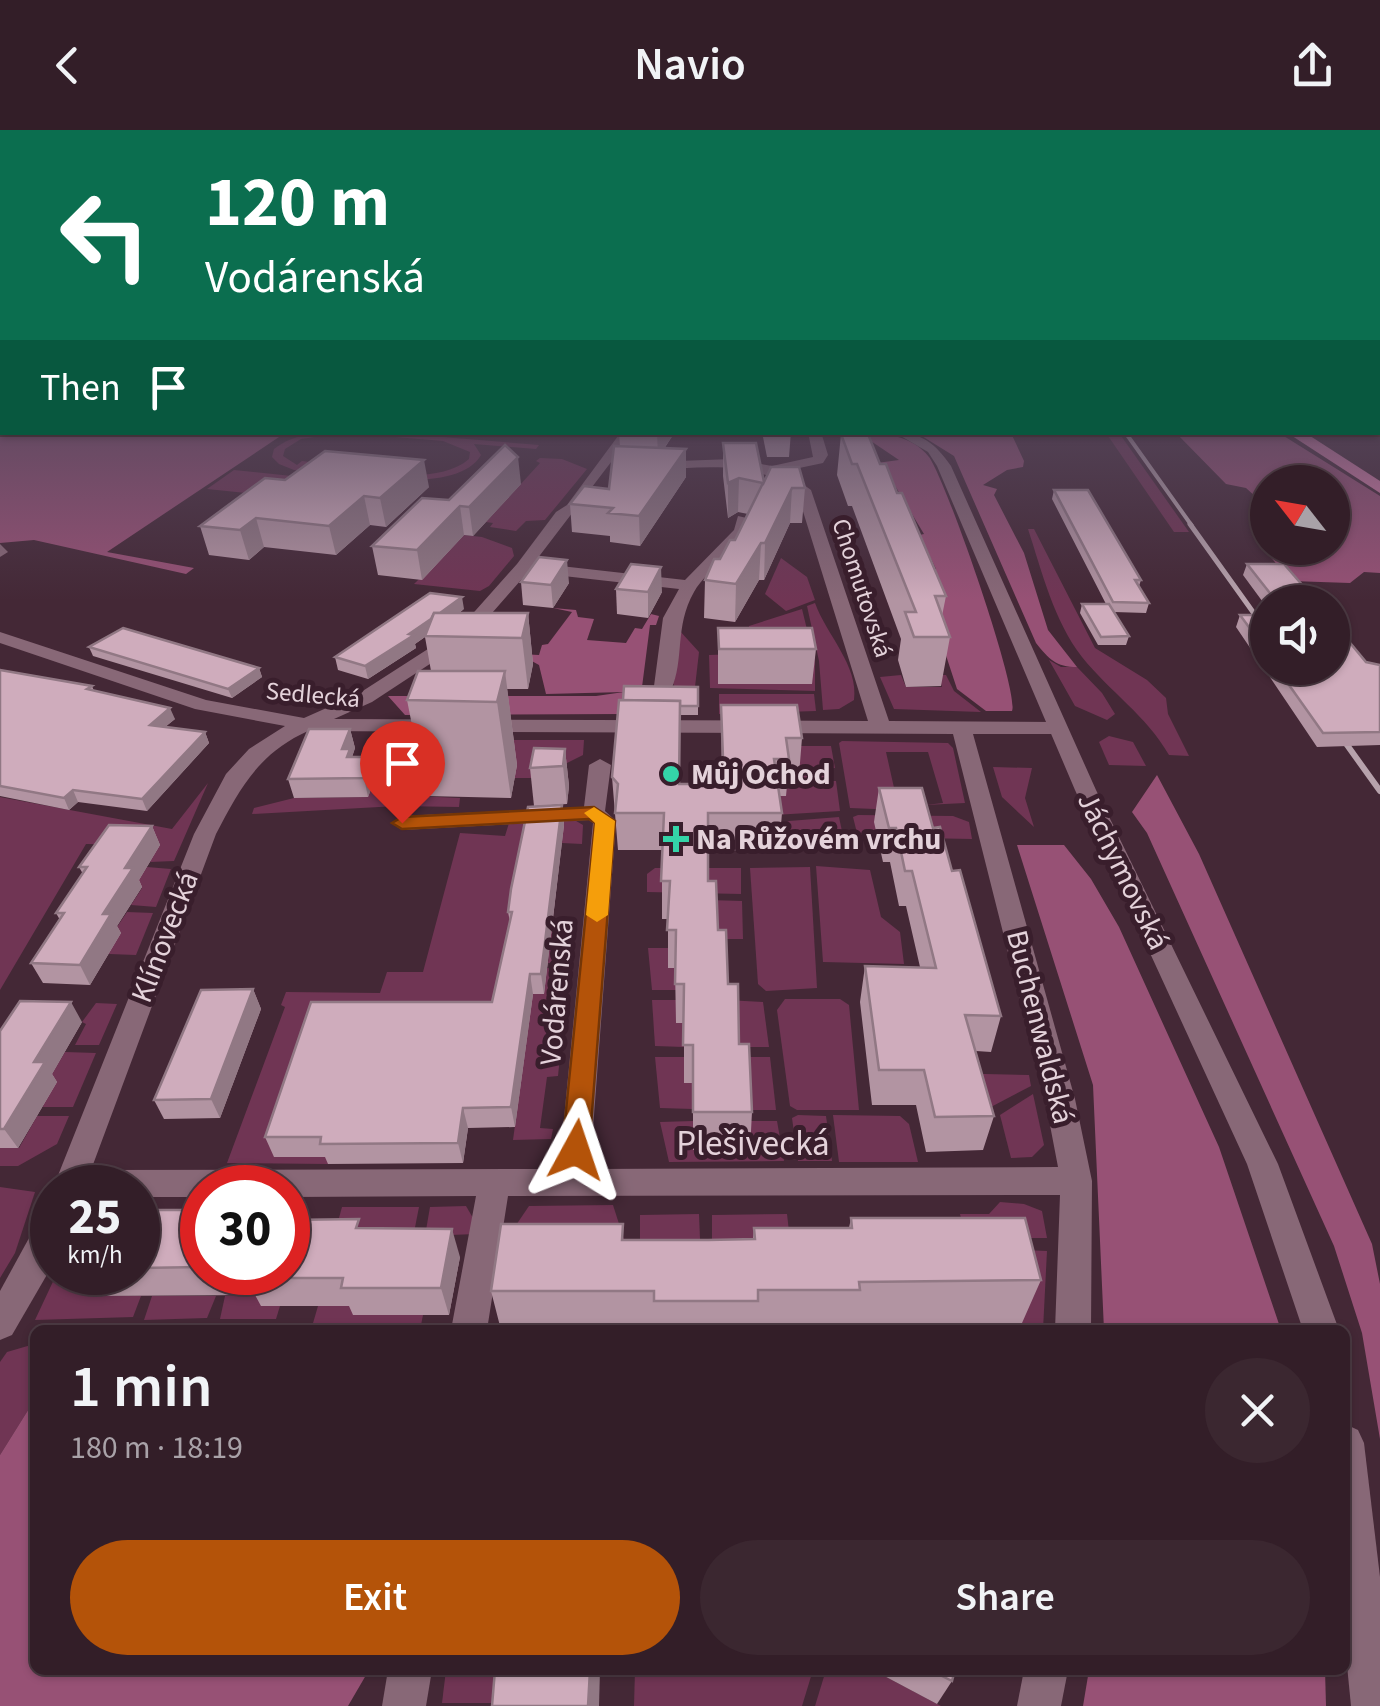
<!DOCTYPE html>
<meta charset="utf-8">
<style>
:root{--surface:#331e28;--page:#3b2730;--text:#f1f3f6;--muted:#a9a2a8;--line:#4e3c45;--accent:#b45309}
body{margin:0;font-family:"Source Sans 3",sans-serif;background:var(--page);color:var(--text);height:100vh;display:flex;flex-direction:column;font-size:38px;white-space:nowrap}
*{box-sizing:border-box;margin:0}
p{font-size:32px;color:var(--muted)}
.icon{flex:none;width:55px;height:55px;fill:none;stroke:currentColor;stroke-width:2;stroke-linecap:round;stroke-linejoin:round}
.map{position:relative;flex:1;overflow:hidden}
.side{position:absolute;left:30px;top:1195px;width:1320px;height:350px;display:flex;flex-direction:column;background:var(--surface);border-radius:15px;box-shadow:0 2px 8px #0004,0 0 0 2px var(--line)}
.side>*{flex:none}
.guide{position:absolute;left:0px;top:0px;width:1380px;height:305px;box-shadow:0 2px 8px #0004,0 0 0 2px var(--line);background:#0b6e4f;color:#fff;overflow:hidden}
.needle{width:65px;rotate:301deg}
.buttons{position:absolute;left:1250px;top:335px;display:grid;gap:20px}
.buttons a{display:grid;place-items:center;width:100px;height:100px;border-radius:50%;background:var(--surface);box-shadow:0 2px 8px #0004,0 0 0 2px var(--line);font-size:50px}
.speed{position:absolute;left:30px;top:1035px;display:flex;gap:20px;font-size:50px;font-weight:700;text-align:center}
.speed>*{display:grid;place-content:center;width:130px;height:130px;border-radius:50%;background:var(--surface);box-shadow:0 2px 8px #0004,0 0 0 2px var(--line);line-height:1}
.speed small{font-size:25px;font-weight:400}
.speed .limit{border:15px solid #d22;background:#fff;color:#111}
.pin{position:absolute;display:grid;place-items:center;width:85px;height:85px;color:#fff;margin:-102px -42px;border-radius:50% 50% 50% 0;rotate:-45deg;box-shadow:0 0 10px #0007}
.pin .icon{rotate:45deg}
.me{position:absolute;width:110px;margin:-55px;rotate:5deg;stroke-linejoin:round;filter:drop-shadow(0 0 8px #0008)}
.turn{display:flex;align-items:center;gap:35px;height:210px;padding:0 40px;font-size:45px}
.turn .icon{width:130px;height:130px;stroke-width:2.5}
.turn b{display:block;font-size:70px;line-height:85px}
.then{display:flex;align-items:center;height:95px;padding:0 40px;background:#0003;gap:20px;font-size:38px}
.round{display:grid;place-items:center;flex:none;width:105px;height:105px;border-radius:52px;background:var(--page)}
.headline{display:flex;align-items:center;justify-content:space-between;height:170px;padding:0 40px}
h1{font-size:60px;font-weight:600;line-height:75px}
.button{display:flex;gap:20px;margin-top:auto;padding:20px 40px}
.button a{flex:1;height:115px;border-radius:60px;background:var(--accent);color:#fff;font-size:40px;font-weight:600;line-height:115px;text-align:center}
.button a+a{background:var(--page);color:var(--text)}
header{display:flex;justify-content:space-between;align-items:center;height:130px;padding:0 40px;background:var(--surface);font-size:45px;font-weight:600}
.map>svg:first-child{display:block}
</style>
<header><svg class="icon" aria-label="back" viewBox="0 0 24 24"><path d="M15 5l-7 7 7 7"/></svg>Navio<svg class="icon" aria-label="share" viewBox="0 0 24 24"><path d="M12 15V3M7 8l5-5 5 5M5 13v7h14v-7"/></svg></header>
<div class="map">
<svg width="1380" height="1576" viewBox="0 0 1380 1576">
<rect width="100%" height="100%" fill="#442836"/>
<g fill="#703554">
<path d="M342 303 301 309 285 319 283 326 297 335 302 331C348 336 432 361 469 329L470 322 443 311 347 303H393L539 315 536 319 474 314 481 325C457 368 336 344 294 340L279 334 272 327 274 319C295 303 316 303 342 303Z"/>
<path d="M1106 303H1119L1189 402H1174Z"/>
<path d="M540 328 562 329 587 339 545 390 526 391 516 401 490 397 493 393 486 392 540 333 536 331Z"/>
<path d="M234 340 320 349 295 368 207 359Z"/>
<path d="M1028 399H1034L1095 518 1147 550 1166 568 1168 584 1189 626 1169 625C1146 585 1110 562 1082 527 1054 491 1042 442 1028 399Z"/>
<path d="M464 405 482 407 512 418 514 426 489 456 480 461 414 454Z"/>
<path d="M781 428 807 447 815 470 786 481 765 464Z"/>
<path d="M815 473C826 504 859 536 854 570L839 579 823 580 819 531 807 476Z"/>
<path d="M802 479 815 532V561L710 558 709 525 739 524 718 533 719 554 745 529 749 496Z"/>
<path d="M679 500 699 522 695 557H675L673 553Z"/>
<path d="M1049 530 1061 537H1077L1102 563 1115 584 1107 590 1075 576Z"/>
<path d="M901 545 906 557H942L939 545H946L954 561 981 582 894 579 880 547Z"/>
<path d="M719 564H814L816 581 719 584Z"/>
<path d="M1109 606 1133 612 1146 636 1109 635 1099 612Z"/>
<path d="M374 610H584L583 625 537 648H420L415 666 460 668 459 677 397 676 252 684 254 678 294 668 368 667 360 646Z"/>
<path d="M842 611 948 613 953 618 965 673 925 675 943 673 928 622H886L899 680 850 678 839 613Z"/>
<path d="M795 616H831L835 638 828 639 831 651H836L840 681 759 686 758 666 784 645Z"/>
<path d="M993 637 1032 638 1025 668 1034 697 1002 667Z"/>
<path d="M208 653 174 731 150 732 159 715 86 714 0 860V667L172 699Z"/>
<path d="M858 685 953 686 969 692 972 709 920 708 875 692 878 708 858 707 853 687Z"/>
<path d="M839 687 843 706 787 707 785 693 789 691Z"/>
<path d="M571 688 583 695 582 714 562 713 563 698 544 864 547 838 569 839 558 946 547 947 540 998 553 999 551 1009 513 1010 529 892 329 1027 328 1034 227 1033 285 877 281 875 286 862 380 863 387 842H423L460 703 505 706 509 693Z"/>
<path d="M816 736 870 740 881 787 900 802 904 834 823 832Z"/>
<path d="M147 737 171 739 156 777 131 775 142 758 134 757Z"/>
<path d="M810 737 817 858 766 861 758 854 750 738Z"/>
<path d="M655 738H741V764L647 762V744Z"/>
<path d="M708 770 742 771 743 809H716Z"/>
<path d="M127 782 153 783 136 825 109 824 113 803Z"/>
<path d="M552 790 574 791 569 834 548 833Z"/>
<path d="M648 818H669L668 838H677L676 860H652Z"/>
<path d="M785 869H840L849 875 859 980H797L790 976 777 880Z"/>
<path d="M652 870H676L685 893 684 917 655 916Z"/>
<path d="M726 870 763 872 769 917H737Z"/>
<path d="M96 873 117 874 99 915H75L86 894 82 892Z"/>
<path d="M65 922 96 923 73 977H43L47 952Z"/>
<path d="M655 927H684V953H693V979L660 978Z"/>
<path d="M737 927H770L776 980H749Z"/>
<path d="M897 942 1029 945 1031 956 989 978Z"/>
<path d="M1033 964 1044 1015 1032 1027 1011 1028 1000 985Z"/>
<path d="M798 985 826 986 832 1031H798L792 988Z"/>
<path d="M833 985 900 986 909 994 918 1032H839Z"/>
<path d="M37 986H69L57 1014 18 1036H0V1018H19Z"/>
<path d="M693 991 694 1020H749V991H777L784 1031 669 1032 660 992Z"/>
<path d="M0 1057 35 1062 15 1123 0 1148Z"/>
<path d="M1000 1072 1024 1074 1042 1081 1047 1108H966L960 1084H989Z"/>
<path d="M613 1075 628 1122 508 1107 529 1076Z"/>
<path d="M466 1076 477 1095 476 1104 425 1106 430 1077Z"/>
<path d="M342 1077H419L409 1128 331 1117Z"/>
<path d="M699 1084 700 1109H640V1085Z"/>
<path d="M787 1084 790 1110H712V1085Z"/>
<path d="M966 1118 1047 1121 1043 1200H983Z"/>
<path d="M57 1143H105L96 1166H141L133 1187 35 1190Z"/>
<path d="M264 1164 280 1176 276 1189H220L225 1166Z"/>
<path d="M152 1166H216L207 1188 144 1190Z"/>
<path d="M318 1176H355L354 1185H423L420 1200H311Z"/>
<path d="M31 1215 35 1220V1269L0 1325V1232L7 1222Z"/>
<path d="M446 1540H515L512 1573H442Z"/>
<path d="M635 1540H813L802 1576H634Z"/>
<path d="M826 1540H873L941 1576H815Z"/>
</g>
<g fill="#975175">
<path d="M0 251 2 302 285 303 107 422 194 438 186 444 34 410 0 413Z"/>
<path d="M859 303C884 303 912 305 929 327 946 350 1020 562 1012 581H986L957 559 918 440 936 439 924 414 915 406 924 404 888 344 862 335 899 330Z"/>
<path d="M917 303H1011L1024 331 1023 337 1007 340 983 355 997 359 994 365 1024 423 1048 500 1077 537C1056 537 1049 529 1036 513L954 326Z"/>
<path d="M1279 303 1380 366V443L1364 442 1350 453 1291 451 1263 418H1332V352H1268L1267 377 1246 358 1226 354 1177 304Z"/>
<path d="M553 478 576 480 578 487 594 489 587 510 626 513 635 498 642 499 651 484 659 486 656 495H650L642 557 664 561 546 564 539 535 519 524 539 525 542 515 548 514 572 482Z"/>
<path d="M624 562 623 584 405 585 388 566H596Z"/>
<path d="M1157 645 1199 724 1372 1114 1380 1154V1309L1362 1203 1334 1116 1147 703 1132 682Z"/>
<path d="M1017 715H1064L1091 749 1119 797 1219 1017 1281 1200H1104L1093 955Z"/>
<path d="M35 1269V1540H369L348 1576H0V1325Z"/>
<path d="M1089 1540H1325L1326 1576H1083Z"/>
</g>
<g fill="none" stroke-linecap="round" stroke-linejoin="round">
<g fill="#886877" fill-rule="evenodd">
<path d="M621 302H634L534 433 685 450 734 400 738 386 751 389C748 419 708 436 694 462 674 497 685 529 671 560H657L654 556 663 488 679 459 528 442 471 507 372 572 334 589 868 591 797 362C755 329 703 338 652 340L645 336 652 332 732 329 772 336 813 327 808 302H821L828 325 823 333 785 341 811 360 889 591 1055 592 1065 598 1055 604H973L1075 969 1092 1051 1091 1200H1055L1060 1065 508 1066 487 1200H451L476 1066 288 1067V1058H202V1067H138V1058H53L194 704 226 644 249 619 285 596 195 579 0 513V502L206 570 304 588 358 564 459 499 517 434 556 382 567 375ZM308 601 953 604 1045 969 1058 1037 590 1039 616 691 605 681 611 635 600 629 589 635 584 677 402 686 391 693 402 700 589 690 593 693 559 1039 91 1040 216 704C240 658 259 623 308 601Z"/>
<path d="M0 414 8 422 0 427Z"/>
<path d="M52 1083V1136L12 1205 0 1210V1161L40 1088Z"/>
<path d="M388 1540H432L426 1576H382Z"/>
<path d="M1024 1540H1068L1061 1576H1017Z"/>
</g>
<g fill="#886877" fill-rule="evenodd">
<path d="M894 302C921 302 936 314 951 336L1096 660 1278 1034 1339 1200H1303L1247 1034 1075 660 937 336 928 322Z"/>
<path d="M1345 1294 1358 1300 1364 1313 1380 1447V1576H1351L1345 1515Z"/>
</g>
<path fill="#d67eaa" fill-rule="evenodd" d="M1286 302H1304L1380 351V363Z"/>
<path stroke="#b7a2ac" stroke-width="4" d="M1125 302 1192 396"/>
<path stroke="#b7a2ac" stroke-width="5" d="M1190 394 1268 503"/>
<path stroke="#b7a2ac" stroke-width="6" d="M1332 594 1380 661"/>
</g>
<g fill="#b294a2">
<path d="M619 302H675L664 319H686V347L640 416 610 412V406L572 402 570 374 609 359 620 317Z"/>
<path d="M762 302H791L789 327H767Z"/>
<path d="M841 304 880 334 897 363 946 466 942 486 950 507 941 556 906 557 898 530 901 509 852 376H848L837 345Z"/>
<path d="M723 313 764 352 805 358 802 393H790L764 450H759L735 492 704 488 705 450 735 410 748 384 738 382 728 388 723 346Z"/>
<path d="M285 350 429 357 386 397 370 395 336 425 264 417 249 430 209 425 200 396Z"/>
<path d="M521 354 473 406 464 405 422 450 378 445 372 416 449 370Z"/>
<path d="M1054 360 1141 450 1139 456 1149 473 1146 483 1114 482 1129 506 1126 515H1098L1080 483 1082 474H1106L1052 369Z"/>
<path d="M1247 434 1317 472H1268V479L1243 445Z"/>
<path d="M521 452 569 453 553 478 523 475Z"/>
<path d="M616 459 662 462 648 488 617 484Z"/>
<path d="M464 479 459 483H528L533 534 528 559H507L517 635 511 668 426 666 407 570 431 541 425 507 415 514 416 518 368 549 338 540 335 527Z"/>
<path d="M1240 485H1268V538H1332L1366 532 1380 535V615L1317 617 1236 497Z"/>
<path d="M718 498 816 519 812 554H718Z"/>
<path d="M89 517 259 538 262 547 232 568 93 526Z"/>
<path d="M0 540 92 556 94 561 175 589 165 597 205 602 209 613 147 681 78 672 69 680 0 666Z"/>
<path d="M698 557V585H680V654H722L721 575 802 608 799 645H788L786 666H779L782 683 779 720 708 721V751L752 982 750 1020H693V953H684V893H676L675 838H668V789H662V720H618L612 647Z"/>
<path d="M350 599 355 618 352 627H371L376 646 368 667 294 668 288 649Z"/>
<path d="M565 619 569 656 567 674 534 676 530 638Z"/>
<path d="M879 658 933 698 952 741 1001 886 991 922 976 921 994 986 983 1020 926 1022 916 975H872L860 872 865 836 920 837 906 776H899L890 732H883L874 692Z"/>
<path d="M562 675 564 695 544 864H533L515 997 468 998 463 1033 328 1034 325 1027H274L265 1007 492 872 510 792 508 782Z"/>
<path d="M152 696 160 715 139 750 142 757 117 796 121 803 90 855 43 853 31 833 60 790 56 783 83 744 79 737Z"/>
<path d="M253 859 261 879 220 988 164 989 154 970Z"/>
<path d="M82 892 52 944 57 952 18 1018H0V901Z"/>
<path d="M138 1080H202V1142H288L362 1098 460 1127 449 1185H353L349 1176H261L255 1165 95 1166 77 1142H138Z"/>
<path d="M851 1088 1041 1150 1022 1193 853 1196 852 1200H501L491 1161 624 1110 753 1109 754 1098H849Z"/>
<path d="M873 1540H955L952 1551 937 1574Z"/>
</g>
<g fill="#917884">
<path d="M657 302H675L658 327Z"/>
<path d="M686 319V347L640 416 639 386Z"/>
<path d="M518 327 521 354 473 406 469 377Z"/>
<path d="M424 330 429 357 386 397 380 368Z"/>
<path d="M739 348 738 382 728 388V353Z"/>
<path d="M792 358 790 393 764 450 765 413Z"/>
<path d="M364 366 370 395 336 425 329 396Z"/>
<path d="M460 376 464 405 422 450 417 420Z"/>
<path d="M256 388 264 417 249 430 240 400Z"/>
<path d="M761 413 759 450 735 492 736 454Z"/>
<path d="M567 430 569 453 553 478 551 455Z"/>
<path d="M661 437 662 462 648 488V462Z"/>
<path d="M462 467 464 479 415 514 416 518 368 549 365 536Z"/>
<path d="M528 483 533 534 528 559 522 508Z"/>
<path d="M259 538 262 547 232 568 228 559Z"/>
<path d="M505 541 517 635 511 668 497 572Z"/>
<path d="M170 578 175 589 154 606 150 595Z"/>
<path d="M350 599 355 618 352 627 355 638 342 619Z"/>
<path d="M205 602 209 613 147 681 142 669Z"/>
<path d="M565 619 569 656 567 674 563 636Z"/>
<path d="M371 627 376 646 368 667 364 648Z"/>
<path d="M73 660 78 672 69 680 64 668Z"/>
<path d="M562 675 564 695 544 864 541 844Z"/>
<path d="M152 696 160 715 139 750 142 757 117 796 121 803 90 855 80 835 125 738Z"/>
<path d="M530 844 533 864 515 997 511 977Z"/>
<path d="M253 859 261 879 220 988 211 969Z"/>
<path d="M71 872 82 892 52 944 57 952 18 1018 4 999 34 932Z"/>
<path d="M463 978 468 998 463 1033 458 1013Z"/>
<path d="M452 1099 460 1127 449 1185 441 1158Z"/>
<path d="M590 1540H600L599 1576H588Z"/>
</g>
<g fill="#cfacbc" stroke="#917884" stroke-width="2.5">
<path d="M841 304H868L880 334H886L897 363H902L946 466H935L950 507H914L905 482H916L857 334H852Z"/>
<path d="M723 313H756L764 352 771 337H799L805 358H792L765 413H761L736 454 705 450 714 429H720L730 410H735L763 353 739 348 728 353Z"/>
<path d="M505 315 518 327 469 377 460 376 417 420 372 416 422 368 449 370Z"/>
<path d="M614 316 686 319 639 386 608 383 613 378 570 374 584 356 609 359Z"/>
<path d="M325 321 424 330 380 368 364 366 329 396 256 388 240 400 200 396 265 348 285 350Z"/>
<path d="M1054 360H1088L1141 450H1135L1149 473 1113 472Z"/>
<path d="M539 427 567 430 551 455 521 452Z"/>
<path d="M631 434 661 437 648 462 616 459Z"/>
<path d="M1247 434H1284L1317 472H1277Z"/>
<path d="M430 463 462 467 440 483H434L431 489 409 504 414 505 365 536 335 527Z"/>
<path d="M1082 474H1109L1129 506 1101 507Z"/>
<path d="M434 483H528L522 508 425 506Z"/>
<path d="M1240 485H1268V523Z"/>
<path d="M1332 491 1366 532 1380 535V602L1323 603 1277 538H1332Z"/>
<path d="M123 498 259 538 228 559 89 517Z"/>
<path d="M718 498H812L816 519H719Z"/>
<path d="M0 540 92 556 87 559 170 578 150 595 205 602 142 669 73 660 64 668 0 656Z"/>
<path d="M418 541H505L497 572 407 570Z"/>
<path d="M624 556 698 557V576H680V571L623 570Z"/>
<path d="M619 570 680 571 679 654H724L721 575H797L802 608H786L789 629H774L782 683H708V751H716L718 800H726L728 854H738L739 914H749L752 982H693V915H683L684 854H675L676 800H667L670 751H661L664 683H615L618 654 612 647Z"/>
<path d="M309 599H350L342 619H350L347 627H371L364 648 288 649Z"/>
<path d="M534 618 565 619 563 636 530 638Z"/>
<path d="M879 658H922L933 698 940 697 952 741 960 740 1001 886 965 885 994 986 935 987 924 940H879L865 836 936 838 912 741H905L896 698H889Z"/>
<path d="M562 675 541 844H530L511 977 463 978 458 1013 320 1014 321 1007H265L311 872H492L512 782H508L511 759 528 677Z"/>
<path d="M109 695 152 696 125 738H133L103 784H111L80 835 31 833 64 783H56L87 737H79Z"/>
<path d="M253 859 211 969 154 970 201 860Z"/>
<path d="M20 871 71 872 34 932H45L4 999H0V901Z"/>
<path d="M138 1080H202V1137L138 1138Z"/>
<path d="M851 1088H1025L1041 1150 859 1152 860 1160H758V1171H654V1161H491L501 1094H623L622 1110H708L755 1109 754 1098H852Z"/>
<path d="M359 1089 356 1098 452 1099 441 1158H341L343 1148H246L247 1142H288V1090Z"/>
<path d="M495 1540H590L588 1576H492Z"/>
<path d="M930 1540H955L952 1551Z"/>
</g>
<linearGradient id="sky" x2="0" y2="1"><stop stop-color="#25161e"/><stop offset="0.53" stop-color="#56485d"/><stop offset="1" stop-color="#56485d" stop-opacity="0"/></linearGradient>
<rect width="1380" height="471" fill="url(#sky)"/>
<path fill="#b45309" stroke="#753606" stroke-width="2.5" d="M594 677 615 691 589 1020 585 1028 576 1031 566 1028 562 1020 595 693 589 689 402 699 392 693 402 687Z"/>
<path fill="#f59e0b" d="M594 677 615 691 608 785 597 792 586 785 595 693 584 683Z"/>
<g fill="#34d4a8" stroke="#391e2c" stroke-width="4">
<circle cx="671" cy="644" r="10"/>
<path d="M671 694h10v10h10v10h-10v10h-10v-10h-10v-10h10z"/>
</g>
<g text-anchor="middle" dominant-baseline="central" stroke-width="10" stroke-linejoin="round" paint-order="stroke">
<g font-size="25" fill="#e4d2da" stroke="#391e2c">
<text transform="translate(862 458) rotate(72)">Chomutovská</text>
<text transform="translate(313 565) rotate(5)">Sedlecká</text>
</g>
<g font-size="30" font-weight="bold" fill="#e4d2da" stroke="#391e2c" text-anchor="start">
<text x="691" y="644">Můj Ochod</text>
<text x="696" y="709">Na Růžovém vrchu</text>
</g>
<g font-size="30" fill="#e4d2da" stroke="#391e2c">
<text transform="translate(1123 741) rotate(64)">Jáchymovská</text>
<text transform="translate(165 807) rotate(-69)">Klínovecká</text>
<text transform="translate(557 862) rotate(-85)">Vodárenská</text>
<text transform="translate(1040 897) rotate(76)">Buchenwaldská</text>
</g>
<g font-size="35" fill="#e4d2da" stroke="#391e2c">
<text x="753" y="1014">Plešivecká</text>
</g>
</g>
</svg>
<div class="buttons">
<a><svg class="needle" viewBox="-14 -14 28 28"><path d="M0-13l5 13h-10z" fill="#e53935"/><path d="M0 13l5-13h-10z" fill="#a9a2a8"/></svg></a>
<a><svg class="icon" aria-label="sound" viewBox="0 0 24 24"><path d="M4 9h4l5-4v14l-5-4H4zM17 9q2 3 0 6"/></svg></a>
</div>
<div class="speed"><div>25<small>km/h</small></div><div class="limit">30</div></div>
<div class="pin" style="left:402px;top:693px;background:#d93025"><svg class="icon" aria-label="arrive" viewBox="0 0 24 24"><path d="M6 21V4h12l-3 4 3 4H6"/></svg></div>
<svg class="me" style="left:576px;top:1020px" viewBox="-20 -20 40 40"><path d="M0-17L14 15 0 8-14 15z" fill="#b45309" stroke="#fff" stroke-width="4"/></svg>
<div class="guide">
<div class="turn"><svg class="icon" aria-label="left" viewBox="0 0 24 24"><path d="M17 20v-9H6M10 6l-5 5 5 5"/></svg><div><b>120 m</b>Vodárenská</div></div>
<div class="then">Then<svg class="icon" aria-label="arrive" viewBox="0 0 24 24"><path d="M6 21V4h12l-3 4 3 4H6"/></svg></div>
</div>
<section class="side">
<div class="headline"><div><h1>1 min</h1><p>180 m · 18:19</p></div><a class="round"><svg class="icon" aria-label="close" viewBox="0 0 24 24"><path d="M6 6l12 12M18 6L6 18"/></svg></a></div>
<div class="button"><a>Exit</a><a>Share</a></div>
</section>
</div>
